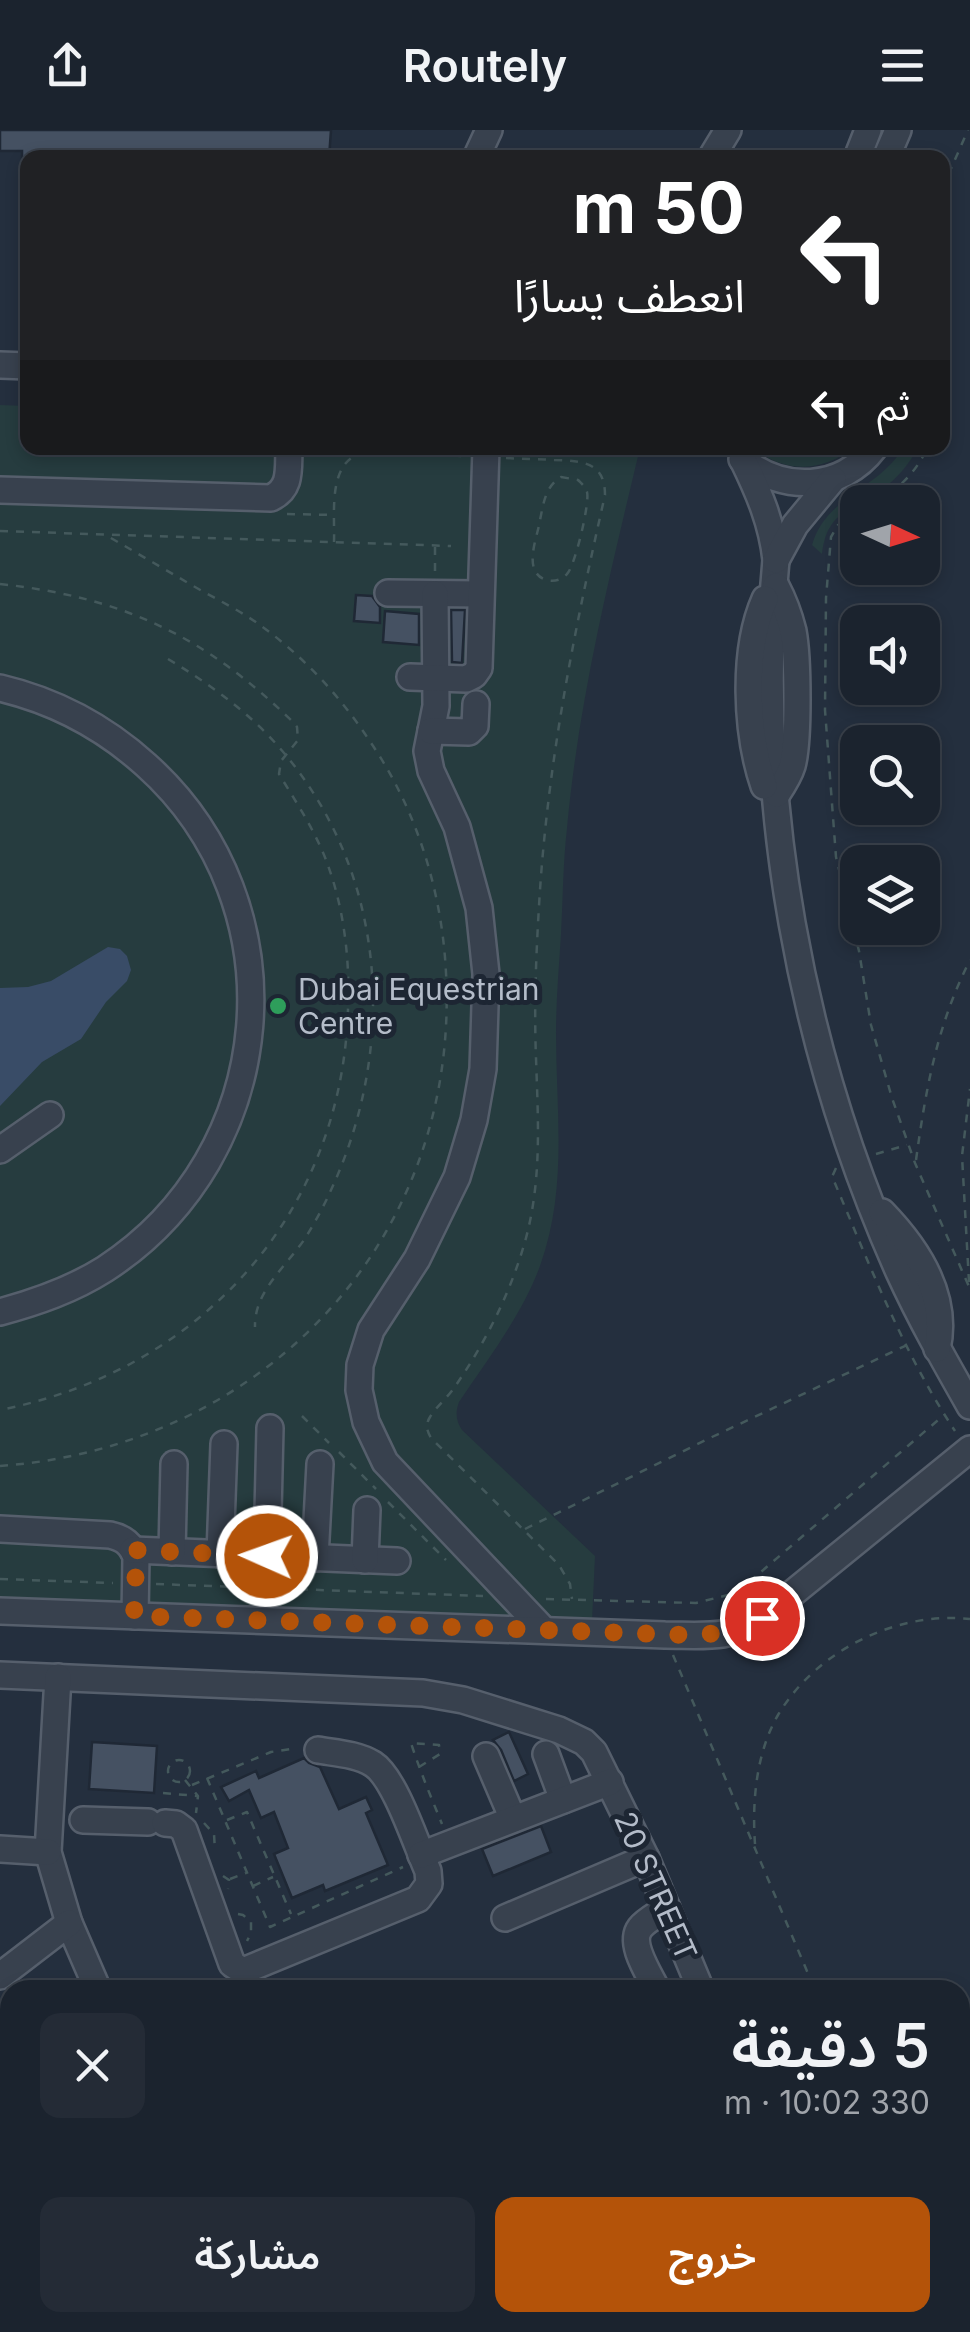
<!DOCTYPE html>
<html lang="ar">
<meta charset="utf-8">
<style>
:root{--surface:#1b232e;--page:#242b36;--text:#f1f3f6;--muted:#a0a4aa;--line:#39404a;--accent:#b45309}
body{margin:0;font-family:Inter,"Noto Sans Arabic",sans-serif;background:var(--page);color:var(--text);direction:rtl;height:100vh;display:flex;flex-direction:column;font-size:38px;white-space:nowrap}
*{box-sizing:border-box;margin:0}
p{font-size:32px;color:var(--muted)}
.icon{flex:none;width:55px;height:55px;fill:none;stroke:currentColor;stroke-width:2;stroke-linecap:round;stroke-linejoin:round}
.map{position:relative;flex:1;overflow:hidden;direction:ltr}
.side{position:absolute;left:0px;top:1850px;width:970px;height:352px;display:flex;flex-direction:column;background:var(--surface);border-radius:30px 30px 0 0;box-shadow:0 5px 15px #0003,0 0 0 2px var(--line);direction:rtl}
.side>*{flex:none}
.top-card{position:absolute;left:20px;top:20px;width:930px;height:305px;border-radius:20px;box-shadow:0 5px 15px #0003,0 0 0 2px var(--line);direction:rtl;background:#202124;color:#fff;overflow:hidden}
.needle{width:65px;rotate:94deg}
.buttons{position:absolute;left:840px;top:355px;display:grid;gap:20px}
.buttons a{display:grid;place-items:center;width:100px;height:100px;border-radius:20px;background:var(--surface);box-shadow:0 5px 15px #0003,0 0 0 2px var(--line);font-size:50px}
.pin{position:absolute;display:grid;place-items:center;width:85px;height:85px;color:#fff;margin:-42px;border:5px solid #fff;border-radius:50%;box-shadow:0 2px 10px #0007}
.me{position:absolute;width:110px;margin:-55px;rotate:272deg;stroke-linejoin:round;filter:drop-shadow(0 0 8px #0008)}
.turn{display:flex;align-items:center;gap:35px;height:210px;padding:0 40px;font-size:45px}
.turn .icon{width:130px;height:130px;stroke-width:2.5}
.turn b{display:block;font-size:70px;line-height:85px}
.then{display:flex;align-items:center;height:95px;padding:0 40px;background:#0003;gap:20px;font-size:38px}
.round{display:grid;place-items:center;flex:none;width:105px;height:105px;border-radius:20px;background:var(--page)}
.head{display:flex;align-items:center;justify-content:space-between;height:170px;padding:0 40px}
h1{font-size:60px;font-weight:600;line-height:75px}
.action{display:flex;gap:20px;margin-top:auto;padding:20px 40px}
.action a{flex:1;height:115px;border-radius:20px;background:var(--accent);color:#fff;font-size:40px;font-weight:600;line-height:115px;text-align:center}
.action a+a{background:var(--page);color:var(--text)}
header{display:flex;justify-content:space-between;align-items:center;height:130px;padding:0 40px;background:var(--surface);font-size:45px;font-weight:600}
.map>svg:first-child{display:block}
</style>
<header><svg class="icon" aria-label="menu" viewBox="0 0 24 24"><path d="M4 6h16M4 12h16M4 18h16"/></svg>Routely<svg class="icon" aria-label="share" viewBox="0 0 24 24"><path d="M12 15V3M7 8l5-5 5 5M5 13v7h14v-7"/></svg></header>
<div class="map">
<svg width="970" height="2202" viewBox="0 0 970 2202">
<rect width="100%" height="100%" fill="#242f3e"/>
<g fill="#263c3f">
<path d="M0 275 27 276 28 318H640C610 444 579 568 567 698 563 733 563 768 561 804 559 837 556 870 556 903 556 983 568 1058 540 1136 522 1185 488 1229 459 1272 455 1283 456 1291 462 1300L595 1426 592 1491 0 1470Z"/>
<path d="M753 318H852C822 343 783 343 753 318Z"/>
<path d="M903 318H918C909 334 897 349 882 359 852 381 827 380 822 424L812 415C826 366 878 360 903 318Z"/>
</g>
<path fill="#394c67" d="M108 817 120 819 127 826 131 840 127 851 106 872 81 909 42 932 0 976V858L28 857 51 851Z"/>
<g fill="#455162" stroke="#1f2835" stroke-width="2.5">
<path d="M0 0H331L329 28H22V21H0Z"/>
<path d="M356 465 372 466 380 477V493L354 491Z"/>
<path d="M451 480H465L462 533 452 532Z"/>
<path d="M385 481 419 484V515L383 512Z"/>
<path d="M509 1602 528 1644 514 1651 501 1620 493 1610Z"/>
<path d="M92 1612 157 1616 154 1663 89 1659Z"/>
<path d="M304 1628 309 1633 320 1637 339 1679 366 1667 372 1680 366 1683 388 1735 325 1761 323 1755 292 1768 274 1724 288 1718 274 1682 261 1688 249 1660 229 1671 221 1657 256 1641 259 1648Z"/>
<path d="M541 1696 551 1722 493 1746 482 1719Z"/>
</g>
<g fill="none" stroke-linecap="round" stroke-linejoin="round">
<defs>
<g id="minor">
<path d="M476 28 489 0"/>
<path d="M711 28 728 0"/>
<path d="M857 28 868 0"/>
<path d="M886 28 898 0"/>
<path d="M0 235 28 236"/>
<path d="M742 329C783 363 841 361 874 318"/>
<path d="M743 330C759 363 772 393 776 430 753 669 801 923 899 1142 920 1188 945 1232 970 1276"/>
<path d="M0 360 271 368C292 358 288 339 289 318"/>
<path d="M776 430 795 395 833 349"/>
<path d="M776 456C784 471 789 485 793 501 798 527 799 611 792 636 789 646 783 655 777 664"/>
<path d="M388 463 480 464"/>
<path d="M435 464 436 576 427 621 431 641 457 697 479 778 486 844 483 939 474 990 457 1047 417 1129 371 1200 360 1235 359 1260 366 1292 385 1332 544 1500"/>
<path d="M410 547 466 549 474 545 479 538 486 318"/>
<path d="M0 558C55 571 104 597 146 635 302 775 280 1025 105 1139 72 1160 37 1172 0 1182"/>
<path d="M431 601 469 602 475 596 476 574"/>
<path d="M764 656C746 603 742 521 765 469"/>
<path d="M0 1020 50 985"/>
<path d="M882 1082C917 1118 949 1166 937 1219"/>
<path d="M0 1399 110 1405C124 1408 131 1414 136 1427L135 1486"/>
<path d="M133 1420 397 1431"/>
<path d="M172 1422 174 1334"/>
<path d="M220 1424 224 1314"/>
<path d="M267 1426 270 1298"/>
<path d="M315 1428 320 1334"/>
<path d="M365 1430 367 1380"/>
<path d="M0 1481 665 1505C700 1505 733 1510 762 1488L970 1319"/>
<path d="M0 1545 423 1563 463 1570 559 1600 584 1612 594 1622 646 1728 701 1860"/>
<path d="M58 1547 48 1722 69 1793 98 1860"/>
<path d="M546 1624 563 1670"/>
<path d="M486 1626 513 1689"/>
<path d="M83 1690 148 1692"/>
<path d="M165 1693 176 1694 184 1700 232 1834 243 1841 418 1769 429 1754 428 1741C416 1714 395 1648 373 1634 357 1624 335 1623 318 1620"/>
<path d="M0 1719 48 1722"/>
<path d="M421 1725 610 1652"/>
<path d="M505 1788 646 1728"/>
<path d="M0 1846 69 1793"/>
<path d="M657 1860C650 1845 628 1814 640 1798 646 1790 659 1784 667 1778"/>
<path d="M0 1944 10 1940"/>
<path d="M316 2192 318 2202"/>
<path d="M798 2192 802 2202"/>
<path d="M842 2192 846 2202"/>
</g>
</defs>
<use href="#minor" stroke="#565f6c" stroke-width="30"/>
<g stroke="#44595c" stroke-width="2.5" stroke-dasharray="8 8" stroke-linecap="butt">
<path d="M942 59 968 0"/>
<path d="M942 222 945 234 942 247"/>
<path d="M506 328C522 329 538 329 554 330 581 331 605 331 605 365 574 502 547 635 539 776 536 826 534 877 536 928 538 989 542 1048 526 1108 511 1162 486 1212 454 1258 447 1268 436 1277 430 1287 425 1295 427 1301 431 1308L559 1435 570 1454 572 1469"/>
<path d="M561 347 578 350C583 355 585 356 587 362 590 373 575 436 567 444 562 450 554 452 546 450 523 442 536 411 539 395 543 377 544 357 561 347Z"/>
<path d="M876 372C897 361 918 340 927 318"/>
<path d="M858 383 838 395 831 407 826 468 825 580 836 727 859 821 871 895 892 968 915 1033 970 1159"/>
<path d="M287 384 334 385"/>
<path d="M0 401 451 416"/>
<path d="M334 412C335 381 327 330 365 322L463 326"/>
<path d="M435 417V444"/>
<path d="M0 454C122 467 205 506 293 592L297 597 298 610 281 631 279 644C296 672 314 699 326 730 344 777 350 829 348 879 342 1085 199 1241 0 1280"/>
<path d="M168 529C203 550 236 573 265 602 385 725 402 907 331 1060 324 1076 315 1092 306 1107 287 1136 254 1161 255 1197"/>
<path d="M876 1024 907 1015"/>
<path d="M916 1030C926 958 937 895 970 830"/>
<path d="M836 1038 832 1047 834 1051C870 1136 904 1224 955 1301"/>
<path d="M969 1152 962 1026 970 959"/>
<path d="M302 1286 329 1313"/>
<path d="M339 1322 376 1359"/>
<path d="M0 1336C263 1317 460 1110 446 843 442 760 416 678 369 610 340 566 303 526 260 495 242 482 222 472 202 461 169 442 137 423 104 404"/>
<path d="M388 1372 446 1430"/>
<path d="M525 1399 712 1307 907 1215"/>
<path d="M0 1449 113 1453"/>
<path d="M156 1454 483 1466"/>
<path d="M546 1469 696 1473 728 1465 755 1447 944 1285"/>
<path d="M673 1525 815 1860"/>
<circle cx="179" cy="1641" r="11"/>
<path d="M419 1637 440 1624 439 1615 411 1613C420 1641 431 1667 442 1694"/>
<path d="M207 1648 270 1797 403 1737"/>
<path d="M185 1650 198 1666 196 1683"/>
<path d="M192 1655 271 1622 297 1618"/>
<path d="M163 1663 197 1666"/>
<path d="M227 1690 247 1682 291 1784"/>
<path d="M204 1693 214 1704 215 1721"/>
<path d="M755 1714C752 1672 756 1623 778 1585 816 1521 896 1481 970 1489"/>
<path d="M223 1746 229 1750 228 1759"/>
<path d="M230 1749 246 1743"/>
<path d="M253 1756 273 1747"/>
<path d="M238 1784 243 1785 251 1792V1803L247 1811"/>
<path d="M960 2180 970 2202"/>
</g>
<use href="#minor" stroke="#38414e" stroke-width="25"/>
</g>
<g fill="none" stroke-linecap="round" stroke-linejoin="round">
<path stroke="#b45309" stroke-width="18" stroke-dasharray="0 32.4" d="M267 1426 133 1420 136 1434 134 1486 688 1505 738 1502 762 1488"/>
</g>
<circle fill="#2e9e5b" stroke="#1d2633" stroke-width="4" cx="278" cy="876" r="10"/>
<g text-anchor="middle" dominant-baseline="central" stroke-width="10" stroke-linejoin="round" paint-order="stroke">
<g font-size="30" fill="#b4bcc9" stroke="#1d2633" text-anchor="start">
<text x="298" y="859">Dubai Equestrian<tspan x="298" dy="34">Centre</tspan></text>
</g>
<g font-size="30" fill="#b4bcc9" stroke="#1d2633">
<text transform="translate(656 1756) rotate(66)">20 STREET</text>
</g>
</g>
</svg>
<div class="buttons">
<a><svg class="needle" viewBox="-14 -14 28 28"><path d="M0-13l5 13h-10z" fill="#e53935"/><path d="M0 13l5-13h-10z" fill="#a0a4aa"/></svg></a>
<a><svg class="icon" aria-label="sound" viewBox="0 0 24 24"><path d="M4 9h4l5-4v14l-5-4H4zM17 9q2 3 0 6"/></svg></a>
<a><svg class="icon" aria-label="search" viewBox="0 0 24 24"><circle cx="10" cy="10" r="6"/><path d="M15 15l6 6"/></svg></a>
<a><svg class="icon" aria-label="layers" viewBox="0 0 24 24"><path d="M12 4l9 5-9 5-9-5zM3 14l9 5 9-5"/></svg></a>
</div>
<div class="pin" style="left:762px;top:1488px;background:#d93025"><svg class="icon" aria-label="arrive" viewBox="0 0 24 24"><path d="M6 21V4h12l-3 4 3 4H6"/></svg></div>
<svg class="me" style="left:267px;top:1426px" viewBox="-20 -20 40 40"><circle r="17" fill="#b45309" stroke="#fff" stroke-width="3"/><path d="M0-11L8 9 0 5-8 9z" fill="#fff"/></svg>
<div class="top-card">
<div class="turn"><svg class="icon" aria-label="left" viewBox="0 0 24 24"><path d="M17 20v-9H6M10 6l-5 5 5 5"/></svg><div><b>50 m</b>انعطف يسارًا</div></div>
<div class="then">ثم<svg class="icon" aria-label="left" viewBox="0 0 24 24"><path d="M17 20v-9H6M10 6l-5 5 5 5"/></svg></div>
</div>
<section class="side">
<div class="head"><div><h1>5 دقيقة</h1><p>330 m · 10:02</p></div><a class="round"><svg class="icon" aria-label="close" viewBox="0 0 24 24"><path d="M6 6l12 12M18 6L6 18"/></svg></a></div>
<div class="action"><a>خروج</a><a>مشاركة</a></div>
</section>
</div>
